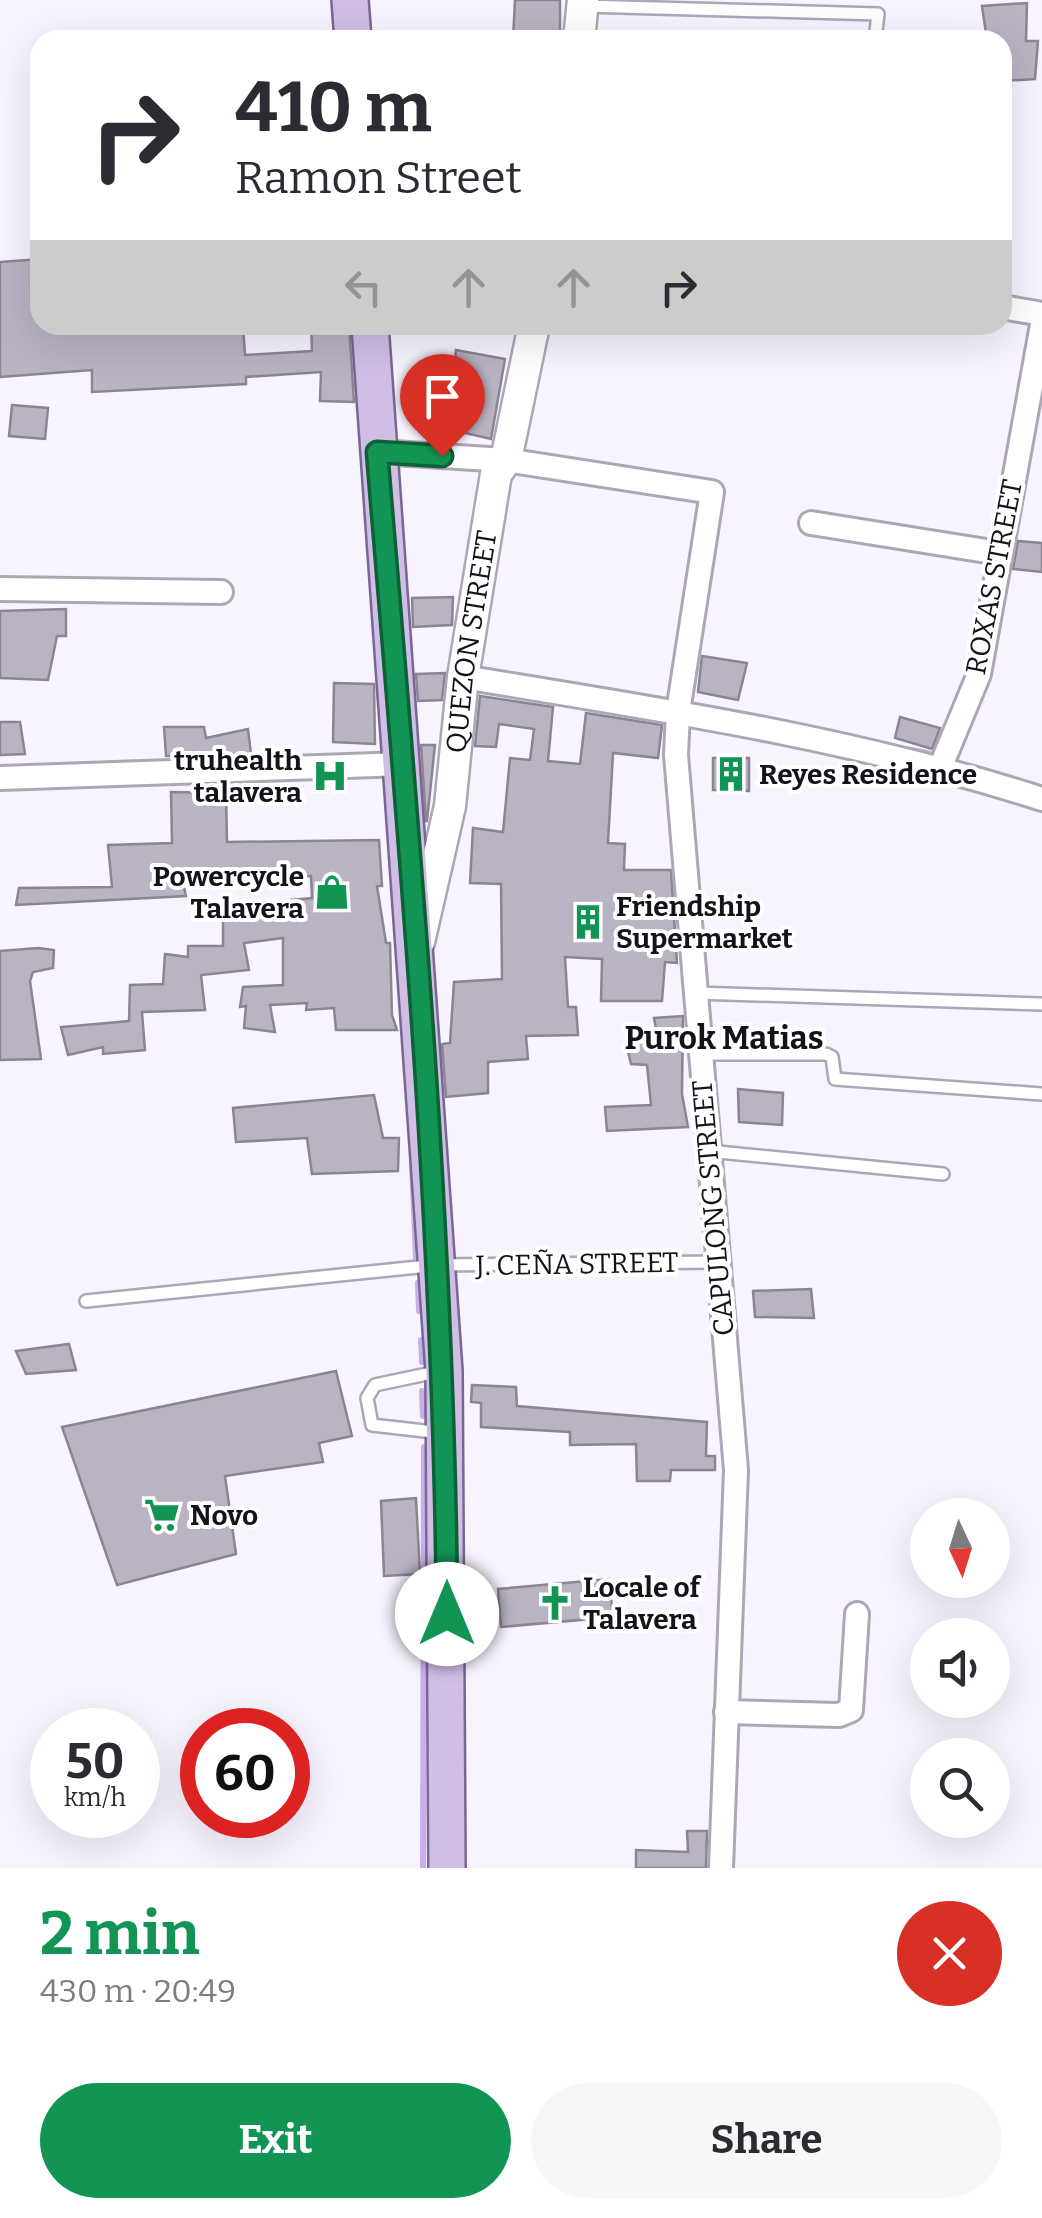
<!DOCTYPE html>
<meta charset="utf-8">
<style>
:root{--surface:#fff;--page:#f7f7f7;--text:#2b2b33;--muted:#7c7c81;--accent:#129554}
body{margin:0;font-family:Bitter,serif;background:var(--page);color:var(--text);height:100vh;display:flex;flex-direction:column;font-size:38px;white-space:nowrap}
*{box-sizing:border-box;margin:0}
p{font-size:32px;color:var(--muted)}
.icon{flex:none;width:55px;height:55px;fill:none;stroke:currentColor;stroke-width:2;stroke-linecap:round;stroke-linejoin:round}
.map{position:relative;height:1868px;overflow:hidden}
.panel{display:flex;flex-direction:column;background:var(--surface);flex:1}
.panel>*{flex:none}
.top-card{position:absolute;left:30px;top:30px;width:982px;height:305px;border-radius:30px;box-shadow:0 10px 40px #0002;background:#fff;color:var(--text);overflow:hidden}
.needle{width:65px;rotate:176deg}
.controls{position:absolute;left:910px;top:1498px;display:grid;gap:20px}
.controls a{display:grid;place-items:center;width:100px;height:100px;border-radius:50%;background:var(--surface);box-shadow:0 10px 40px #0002;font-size:50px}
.speed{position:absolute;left:30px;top:1708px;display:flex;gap:20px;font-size:50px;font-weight:700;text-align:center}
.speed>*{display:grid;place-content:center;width:130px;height:130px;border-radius:50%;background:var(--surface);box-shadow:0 10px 40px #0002;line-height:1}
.speed small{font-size:25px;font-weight:400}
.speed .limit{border:15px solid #d22;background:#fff;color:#111}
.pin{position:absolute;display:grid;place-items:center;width:85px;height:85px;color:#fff;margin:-102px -42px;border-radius:50% 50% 50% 0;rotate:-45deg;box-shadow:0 0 10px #0007}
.pin .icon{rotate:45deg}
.me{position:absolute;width:110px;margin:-55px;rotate:0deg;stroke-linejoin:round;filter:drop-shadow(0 0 8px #0008)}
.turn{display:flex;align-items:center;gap:35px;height:210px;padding:0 40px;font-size:45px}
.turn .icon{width:130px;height:130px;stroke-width:2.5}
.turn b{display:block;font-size:70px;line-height:85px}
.lanes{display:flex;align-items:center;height:95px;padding:0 40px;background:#0003;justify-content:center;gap:50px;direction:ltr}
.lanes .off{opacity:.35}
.round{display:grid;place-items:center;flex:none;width:105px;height:105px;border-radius:52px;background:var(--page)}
.overview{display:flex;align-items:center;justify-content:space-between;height:170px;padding:0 40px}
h1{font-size:60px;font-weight:700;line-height:75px;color:var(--accent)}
.button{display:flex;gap:20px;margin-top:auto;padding:20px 40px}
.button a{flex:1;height:115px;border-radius:60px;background:var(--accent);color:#fff;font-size:40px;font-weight:700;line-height:115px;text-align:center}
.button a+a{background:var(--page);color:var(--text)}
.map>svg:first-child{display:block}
</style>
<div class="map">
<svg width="1042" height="1868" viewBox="0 0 1042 1868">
<rect width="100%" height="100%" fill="#f8f4ff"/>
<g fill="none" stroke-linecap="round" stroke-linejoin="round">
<g stroke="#c8afe9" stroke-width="6">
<path d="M906 749 937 755"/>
<path d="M412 1164 416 1258"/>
<path d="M418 1283 419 1311"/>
<path d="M421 1340 422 1362"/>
<path d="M422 1391 423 1416"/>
<path d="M423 1868 424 1447"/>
</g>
</g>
<g fill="#b9b3c4" stroke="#8b8494" stroke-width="2.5">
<path d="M515 0H560V40H513Z"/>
<path d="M1027 3 1026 41H1038L1035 79 1002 81V40H987L982 6Z"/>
<path d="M40 259V325H243L245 355 312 351 311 325H349L354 402 320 401 321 372 246 377V384L92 392V370L0 377V262Z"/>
<path d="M456 350 505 359 491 439 457 431 467 386 452 382Z"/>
<path d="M12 405 48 408 45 439 9 436Z"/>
<path d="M1018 541 1042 543V572L1013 569Z"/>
<path d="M453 597 452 625 413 627 412 598Z"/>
<path d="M66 609V636H57L48 680 0 678V611Z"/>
<path d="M702 656 747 663 738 700 698 692Z"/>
<path d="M445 673 442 700 418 701 416 674Z"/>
<path d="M334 683 374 684 375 744 333 742Z"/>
<path d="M480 696 553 707 548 761 580 764 586 713 662 725 658 758 613 753 608 843 625 844 624 870H671L677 963 665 962 662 1001H601L602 959 565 957 568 1007H576L578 1035 526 1036 528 1059 488 1062V1093L446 1097 442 1044 450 1043 454 982 502 979 501 884 470 883 473 828 503 832 510 758 530 760 534 729 499 724 496 747 475 746Z"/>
<path d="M900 717 940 728 932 749 895 738Z"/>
<path d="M0 722H20L25 754 0 755Z"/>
<path d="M164 727H204L206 738 248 729 251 754 166 756Z"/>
<path d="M421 745H435L427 821H426Z"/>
<path d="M713 758H749V791L713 790Z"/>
<path d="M171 792 226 793 227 842 379 840 382 886H377L386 943H390L392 1015 397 1030H336L334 1008 306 1010 307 1003 270 1005 275 1032 244 1028 246 1006 240 1007 243 987 283 985V938L244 943 249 970 201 975 205 1010 142 1012 145 1050 103 1054V1047L68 1055 61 1027 129 1021 130 985 163 984 165 954 188 957V946H223V906L312 898 311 876 182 879 186 896 16 905 19 888 112 887 108 845 172 843Z"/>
<path d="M38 948 54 950 53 968 33 972 30 981 41 1059 0 1060V951Z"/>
<path d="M683 1016 682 1094 688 1127 607 1131 605 1107 651 1105 647 1065 631 1064 626 1043 658 1040 654 1018Z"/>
<path d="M738 1089 783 1093 782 1125 739 1122Z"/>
<path d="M374 1095 383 1138H399L398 1171 312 1174 307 1138 236 1142 233 1108Z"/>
<path d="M811 1289 814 1318 755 1317 753 1291Z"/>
<path d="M69 1344 76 1370 26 1374 16 1351Z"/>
<path d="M336 1371 352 1436 319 1443 323 1462 225 1476 236 1554 117 1585 62 1427Z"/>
<path d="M472 1385 516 1387 517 1406 707 1422 706 1456H715V1470H671L670 1481H637L636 1444 570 1445V1432L481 1427V1403L471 1402Z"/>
<path d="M416 1498 420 1574 384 1576 381 1501Z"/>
<path d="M609 1579 613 1617 501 1627 498 1589Z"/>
<path d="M687 1831H707L706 1868H636V1850L688 1852Z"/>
</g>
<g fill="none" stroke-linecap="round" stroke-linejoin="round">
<defs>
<g id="lane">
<path d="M583 6 878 14 875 40"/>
<path d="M696 993 1042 1004"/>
<path d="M700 1054H826L832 1057 835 1079 1042 1094"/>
<path d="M708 1151 943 1174"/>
<path d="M86 1301 438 1265 716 1262"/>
<path d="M441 1371 375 1385 367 1398 372 1425 442 1433"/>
</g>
<g id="street">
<path d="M1002 307 1042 314"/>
<path d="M377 452 506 460 712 492 678 712 676 755 736 1470 721 1868"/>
<path d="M811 523 999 553"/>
<path d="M0 589 221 592"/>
<path d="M463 677C658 709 854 738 1042 799"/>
<path d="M941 766 979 674 1042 325"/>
<path d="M0 778 404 764"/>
<path d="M726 1712 839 1715 851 1710 857 1614"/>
</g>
<g id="secondary">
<path d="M579 40 583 0"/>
<path id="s1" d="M419 942 450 806 463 677 496 474 506 460 534 325"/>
</g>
<g id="primary">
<path d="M350 0 353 40"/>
<path d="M370 325 444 1371 447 1868"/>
</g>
</defs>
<use href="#lane" stroke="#ada6b7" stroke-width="16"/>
<use href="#street" stroke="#ada6b7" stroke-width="28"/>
<use href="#secondary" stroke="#ada6b7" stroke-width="35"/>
<use href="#primary" stroke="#7a6694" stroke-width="40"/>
<use href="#lane" stroke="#fff" stroke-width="11"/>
<use href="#street" stroke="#fff" stroke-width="22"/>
<use href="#secondary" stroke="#fff" stroke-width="30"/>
<use href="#primary" stroke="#d0bee7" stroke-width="35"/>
</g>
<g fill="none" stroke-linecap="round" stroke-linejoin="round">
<defs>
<path id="route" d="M442 456 377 452C409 838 444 1226 447 1614"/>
</defs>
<use href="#route" stroke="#0c6137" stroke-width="25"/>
<use href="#route" stroke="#129554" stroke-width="18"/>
</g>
<defs>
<symbol id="building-bare" viewBox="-9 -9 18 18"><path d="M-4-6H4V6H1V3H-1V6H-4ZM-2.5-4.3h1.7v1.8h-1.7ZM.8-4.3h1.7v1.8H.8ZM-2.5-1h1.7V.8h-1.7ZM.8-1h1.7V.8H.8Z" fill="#129554" stroke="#fff" stroke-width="2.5" paint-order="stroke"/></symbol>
<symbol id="hospital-bare" viewBox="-9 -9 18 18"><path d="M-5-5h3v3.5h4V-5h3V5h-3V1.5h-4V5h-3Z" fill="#129554" stroke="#fff" stroke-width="2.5" paint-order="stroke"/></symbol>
<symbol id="shop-bare" viewBox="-9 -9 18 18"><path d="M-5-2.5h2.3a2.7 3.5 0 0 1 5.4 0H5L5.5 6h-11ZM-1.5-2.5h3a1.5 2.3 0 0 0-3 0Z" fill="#129554" stroke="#fff" stroke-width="2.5" paint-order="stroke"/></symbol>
<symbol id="supermarket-bare" viewBox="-9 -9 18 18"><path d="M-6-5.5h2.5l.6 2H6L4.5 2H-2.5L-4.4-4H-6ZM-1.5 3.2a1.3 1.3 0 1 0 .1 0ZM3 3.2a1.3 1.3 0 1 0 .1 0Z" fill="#129554" stroke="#fff" stroke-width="2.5" paint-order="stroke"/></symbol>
<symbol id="church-bare" viewBox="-9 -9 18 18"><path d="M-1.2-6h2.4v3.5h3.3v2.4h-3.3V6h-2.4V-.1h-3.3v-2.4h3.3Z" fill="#129554" stroke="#fff" stroke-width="2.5" paint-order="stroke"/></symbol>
</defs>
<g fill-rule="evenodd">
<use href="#building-bare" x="706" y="749" width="50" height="50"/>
<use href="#hospital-bare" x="305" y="751" width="50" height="50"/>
<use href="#shop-bare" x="307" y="867" width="50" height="50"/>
<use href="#building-bare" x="563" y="897" width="50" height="50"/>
<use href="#supermarket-bare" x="137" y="1490" width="50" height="50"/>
<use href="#church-bare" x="530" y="1578" width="50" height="50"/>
</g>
<g text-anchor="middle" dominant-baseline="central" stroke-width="8" stroke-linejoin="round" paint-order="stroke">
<g font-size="28" fill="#151319" stroke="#fff">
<text transform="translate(994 577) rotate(-79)">ROXAS STREET</text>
<text stroke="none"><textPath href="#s1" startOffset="305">QUEZON STREET</textPath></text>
<text transform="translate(713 1208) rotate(-95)">CAPULONG STREET</text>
<text transform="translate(577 1264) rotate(-1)">J. CEÑA STREET</text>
</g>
<g font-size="28" font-weight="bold" fill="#151319" stroke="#fff" text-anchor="start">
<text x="302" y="760" text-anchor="end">truhealth<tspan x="302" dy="32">talavera</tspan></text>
<text x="759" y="774">Reyes Residence</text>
<text x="304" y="876" text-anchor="end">Powercycle<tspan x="304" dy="32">Talavera</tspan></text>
<text x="616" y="906">Friendship<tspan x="616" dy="32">Supermarket</tspan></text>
<text x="190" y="1515">Novo</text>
<text x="583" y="1587">Locale of<tspan x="583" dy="32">Talavera</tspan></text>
</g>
<g font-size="32" font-weight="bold" fill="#151319" stroke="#fff">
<text x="724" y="1038">Purok Matias</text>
</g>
</g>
</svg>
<div class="controls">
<a><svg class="needle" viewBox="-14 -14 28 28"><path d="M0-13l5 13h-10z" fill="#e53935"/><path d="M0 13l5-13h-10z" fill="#7c7c81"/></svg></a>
<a><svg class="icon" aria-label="sound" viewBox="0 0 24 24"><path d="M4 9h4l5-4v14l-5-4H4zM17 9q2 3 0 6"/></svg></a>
<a><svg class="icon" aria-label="search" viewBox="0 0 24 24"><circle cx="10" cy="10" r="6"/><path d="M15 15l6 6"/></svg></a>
</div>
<div class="speed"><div>50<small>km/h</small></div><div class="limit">60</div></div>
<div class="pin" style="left:442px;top:456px;background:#d93025"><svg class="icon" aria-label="arrive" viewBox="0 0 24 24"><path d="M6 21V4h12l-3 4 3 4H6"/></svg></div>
<svg class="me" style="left:447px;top:1614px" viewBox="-20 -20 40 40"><circle r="19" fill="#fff"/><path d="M0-13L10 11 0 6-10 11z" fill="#129554"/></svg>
<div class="top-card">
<div class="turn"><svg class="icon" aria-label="right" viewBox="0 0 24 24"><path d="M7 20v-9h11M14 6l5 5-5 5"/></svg><div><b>410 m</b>Ramon Street</div></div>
<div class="lanes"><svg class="icon off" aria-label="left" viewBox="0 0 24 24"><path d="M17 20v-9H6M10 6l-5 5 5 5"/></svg><svg class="icon off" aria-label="ahead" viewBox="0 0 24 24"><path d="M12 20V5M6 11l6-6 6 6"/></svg><svg class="icon off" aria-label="ahead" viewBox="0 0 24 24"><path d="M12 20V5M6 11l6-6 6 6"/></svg><svg class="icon" aria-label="right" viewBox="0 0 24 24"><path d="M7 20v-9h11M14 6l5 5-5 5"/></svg></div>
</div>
</div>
<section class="panel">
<div class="overview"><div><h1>2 min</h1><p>430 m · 20:49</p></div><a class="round" style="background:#d93025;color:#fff"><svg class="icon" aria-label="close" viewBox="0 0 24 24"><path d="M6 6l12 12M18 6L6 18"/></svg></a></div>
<div class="button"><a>Exit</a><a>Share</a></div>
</section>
